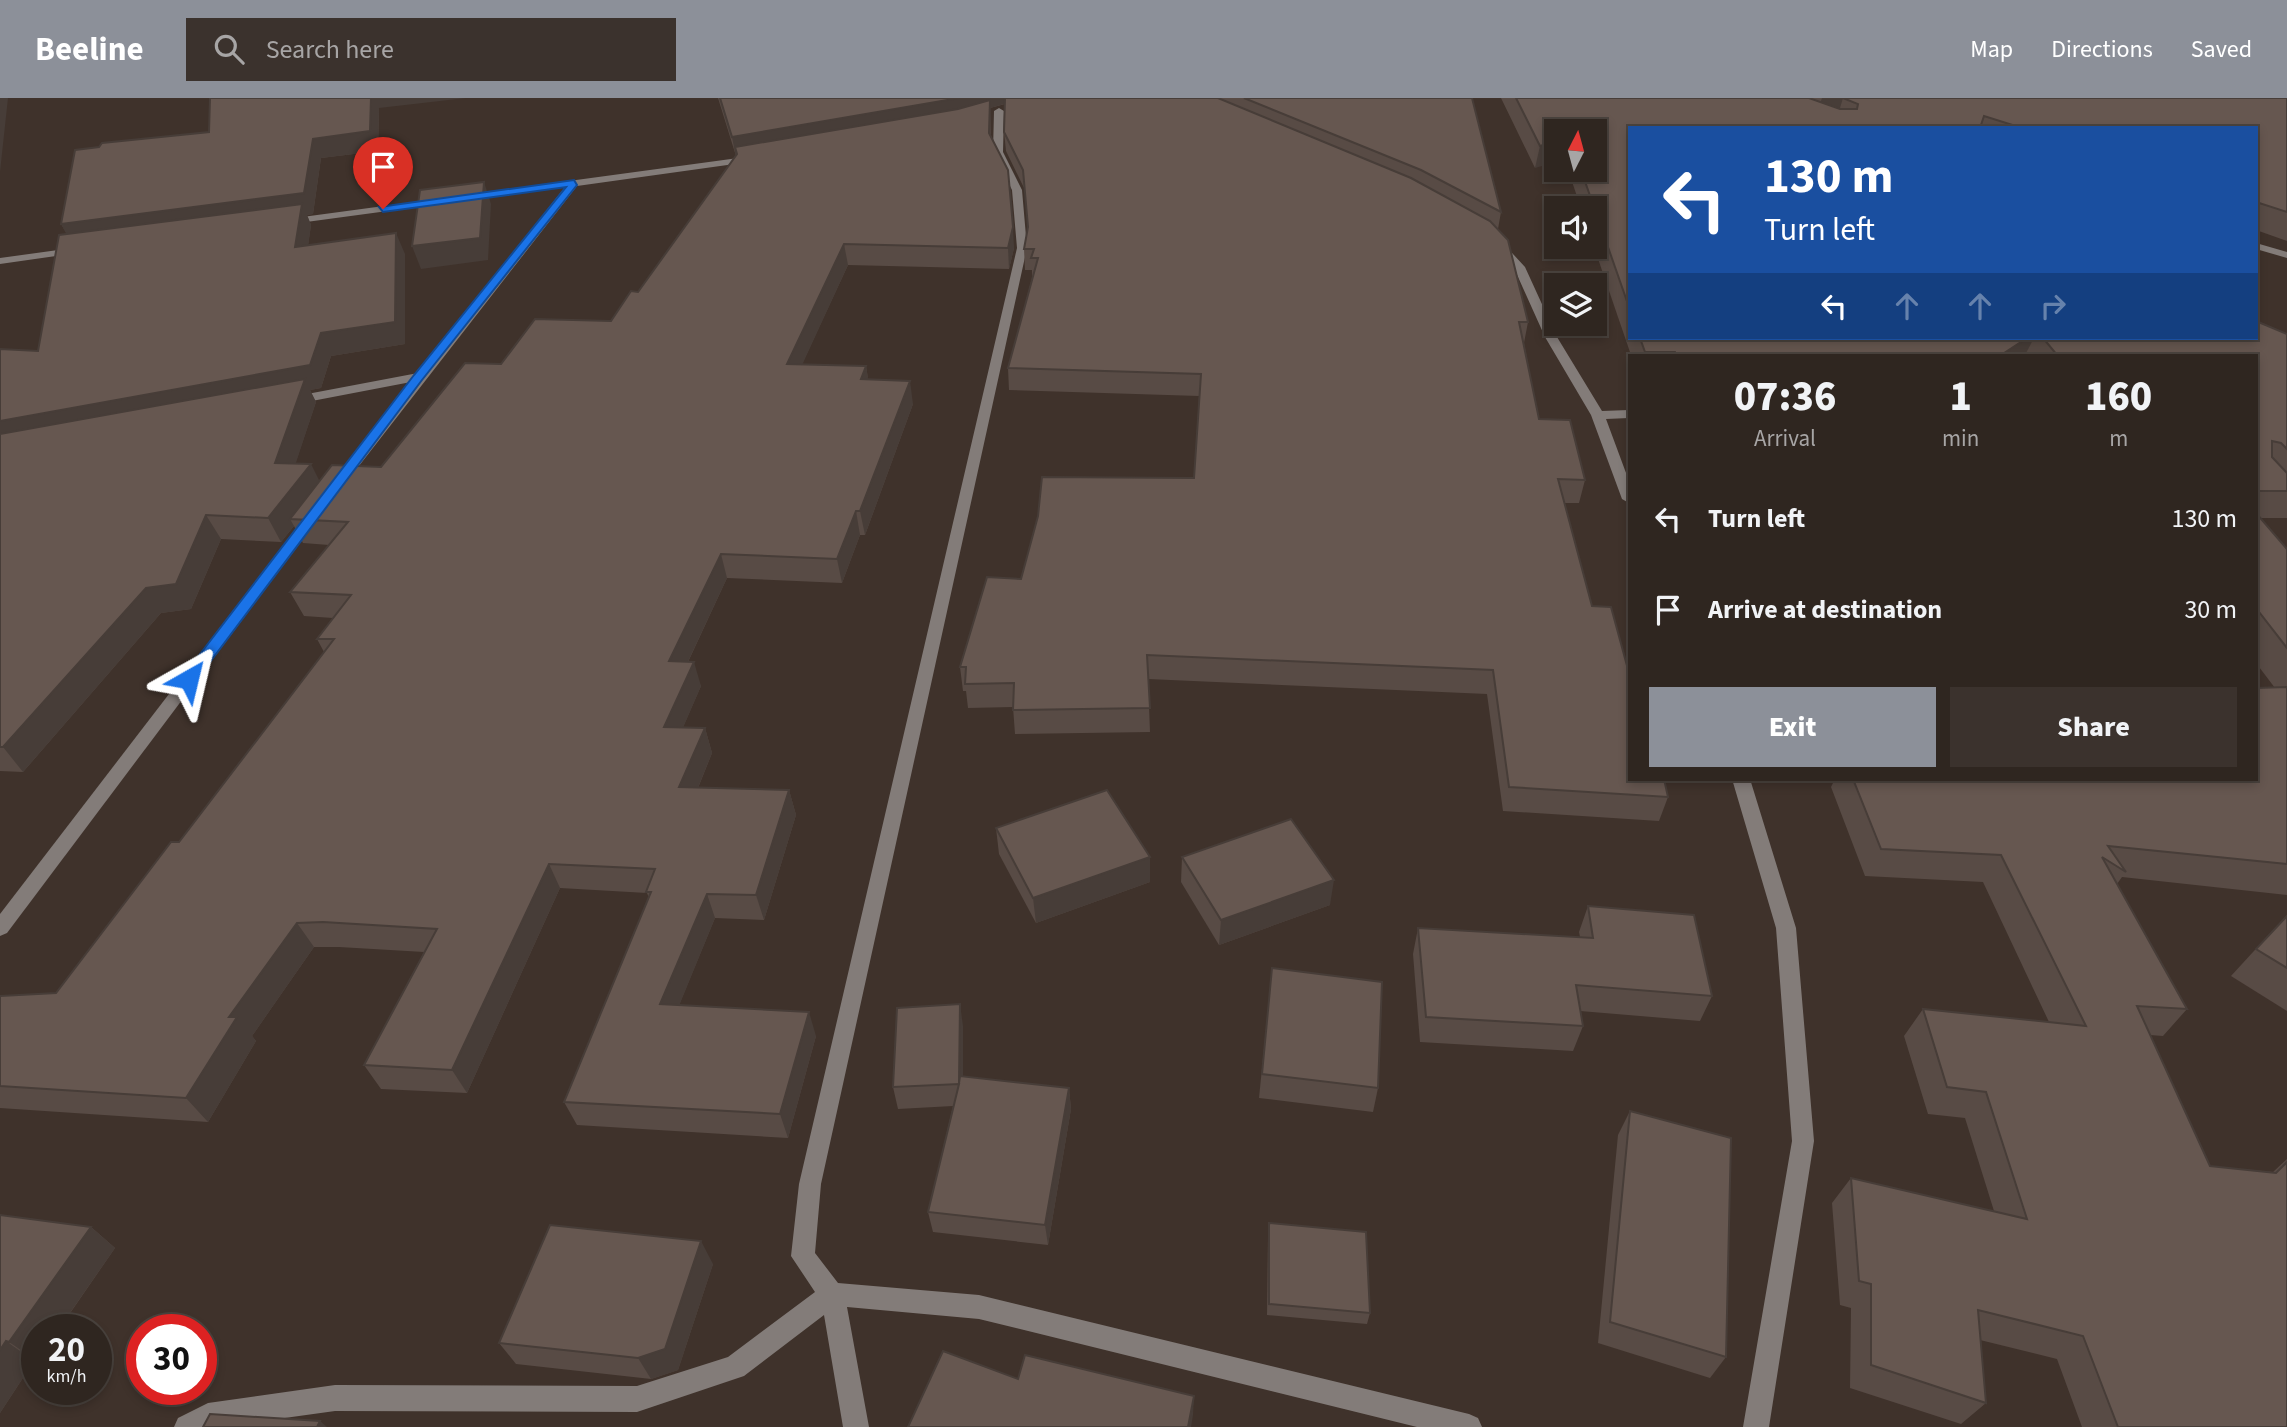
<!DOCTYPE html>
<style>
:root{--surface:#2f2620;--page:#3b322d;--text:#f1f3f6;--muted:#a7a5a5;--line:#4a433e;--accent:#8c9099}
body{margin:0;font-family:"Source Sans 3",sans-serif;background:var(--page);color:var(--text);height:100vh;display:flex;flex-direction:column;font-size:26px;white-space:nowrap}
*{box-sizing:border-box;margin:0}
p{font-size:23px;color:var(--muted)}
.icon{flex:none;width:38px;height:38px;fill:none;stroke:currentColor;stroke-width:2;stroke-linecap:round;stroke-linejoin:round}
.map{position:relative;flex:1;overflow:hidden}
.panel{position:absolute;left:1628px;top:256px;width:630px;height:427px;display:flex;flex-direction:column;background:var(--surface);border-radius:0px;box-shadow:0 4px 10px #0003,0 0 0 2px var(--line)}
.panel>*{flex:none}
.guide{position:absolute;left:1628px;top:28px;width:630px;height:214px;border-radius:0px;box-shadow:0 4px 10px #0003,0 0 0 2px var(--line);background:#1a4fa0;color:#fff;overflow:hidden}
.needle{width:46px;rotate:6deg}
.fabs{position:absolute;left:1544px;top:21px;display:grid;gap:14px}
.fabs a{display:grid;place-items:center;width:63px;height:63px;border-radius:0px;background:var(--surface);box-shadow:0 4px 10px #0003,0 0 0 2px var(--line);font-size:35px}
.speed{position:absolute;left:21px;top:1216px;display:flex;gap:14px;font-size:35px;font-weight:700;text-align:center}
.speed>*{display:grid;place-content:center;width:91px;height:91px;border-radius:50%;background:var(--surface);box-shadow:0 4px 10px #0003,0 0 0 2px var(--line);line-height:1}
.speed small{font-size:18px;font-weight:400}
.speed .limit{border:10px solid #d22;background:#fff;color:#111}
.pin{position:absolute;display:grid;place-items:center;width:60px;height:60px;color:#fff;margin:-72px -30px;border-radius:50% 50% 50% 0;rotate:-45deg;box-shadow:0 0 7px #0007}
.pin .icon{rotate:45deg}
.me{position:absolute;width:77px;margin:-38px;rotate:37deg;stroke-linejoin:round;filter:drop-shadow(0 0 5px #0008)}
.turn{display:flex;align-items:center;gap:24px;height:147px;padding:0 21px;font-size:32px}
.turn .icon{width:91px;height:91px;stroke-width:2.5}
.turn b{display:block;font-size:49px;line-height:60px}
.lanes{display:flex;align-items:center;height:66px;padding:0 21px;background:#0003;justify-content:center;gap:35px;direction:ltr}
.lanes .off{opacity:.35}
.eta{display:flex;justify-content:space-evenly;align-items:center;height:119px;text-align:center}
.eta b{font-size:42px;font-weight:800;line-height:49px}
.action{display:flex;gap:14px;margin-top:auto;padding:14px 21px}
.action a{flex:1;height:80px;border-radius:0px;background:var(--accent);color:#fff;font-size:28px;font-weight:800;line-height:80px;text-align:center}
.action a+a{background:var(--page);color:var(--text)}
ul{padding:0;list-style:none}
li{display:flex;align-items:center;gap:21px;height:91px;padding:0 21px}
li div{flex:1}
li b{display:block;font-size:26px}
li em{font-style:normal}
header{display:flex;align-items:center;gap:42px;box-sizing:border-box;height:98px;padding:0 35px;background:var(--accent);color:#fff}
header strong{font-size:33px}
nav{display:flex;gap:38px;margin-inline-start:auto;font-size:24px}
.search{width:490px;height:63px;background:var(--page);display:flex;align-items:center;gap:18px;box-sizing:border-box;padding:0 24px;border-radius:0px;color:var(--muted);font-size:26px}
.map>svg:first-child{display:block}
</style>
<header>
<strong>Beeline</strong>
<div class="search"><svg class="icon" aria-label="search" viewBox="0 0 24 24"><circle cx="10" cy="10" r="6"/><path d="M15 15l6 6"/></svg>Search here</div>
<nav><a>Map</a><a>Directions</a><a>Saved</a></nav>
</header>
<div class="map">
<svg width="2287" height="1329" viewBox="0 0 2287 1329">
<rect width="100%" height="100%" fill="#3f322b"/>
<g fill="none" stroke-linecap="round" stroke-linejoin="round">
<g fill="#837c79" fill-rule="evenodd">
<path d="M999 10 1004 13 1003 54 1022 92 1027 150 821 1086 815 1155 838 1185 979 1197 1469 1316 1478 1320 1482 1329H1417L979 1221 847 1209 869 1329H843L824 1217 744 1278 637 1314 335 1313 221 1329H174L178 1320 208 1305 335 1287 637 1288 728 1259 815 1194 791 1158 799 1086 1017 150 1012 92 993 54 994 13Z"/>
<path d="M753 58 758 61 756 63 577 88 341 391H331V385L411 284 291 307 286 306V300L418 275 565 89 284 127 280 126V122Z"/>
<path d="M1493 143H1501L1525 169 1557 239 1602 313 1629 312V320L1606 321 1629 383V405L1622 401 1591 317 1545 239 1514 170 1493 147Z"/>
<path d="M2256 145 2287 154V160L2256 151Z"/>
<path d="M80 149 86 152 84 154 0 166V160Z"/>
<path d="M313 414 318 415V421L7 835 0 838V816L308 415Z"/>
<path d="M1732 681H1750L1796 830 1814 1043 1769 1329H1743L1792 1043 1776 830Z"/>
</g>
</g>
<g fill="#584b45">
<path d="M718 0H1472L1501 114 1498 131 1528 224 1524 245 1539 321 1585 382 1579 405H1564L1629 681 1668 699 1659 723 1503 713 1487 596 1148 581 1150 634 1015 636 1013 609 968 610 966 593H963L960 569 1021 481 1194 380 1199 298 1009 292 1008 270 1032 180V172H1025L1024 151 1028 131 1025 92 1006 53 1004 34 1005 6 990 10 991 39 1014 150 1009 171 848 167 802 266 866 268 868 281 913 306 865 437H860L842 485 727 480 688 564 701 588 683 629 705 630 712 655 698 690 789 692 796 717 764 822 715 820 679 907 816 938 788 1040 577 1027 564 1004 649 800 647 795 560 790 467 995 381 991 364 967 424 854 339 849H314L252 938 256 943 208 1024 0 1010V898L56 895 179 744 324 554 317 541 333 520 304 518 290 494 329 447 303 445 294 428 281 444 221 441 191 511 161 515 23 674 0 673V251L38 253 67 136 61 126 99 49 379 10 378 53 321 60 313 116 307 117 311 127 308 147 405 156V246L331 258 321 290 310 292 316 304 295 366 319 383 381 369 501 266 611 223 638 194 736 58Z"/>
<path d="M1501 0H2287V143L2256 132V30H1629V240H2256L2287 236V420H2260L2287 451V797L2122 779 2117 786 2187 911 2163 938 2150 937 2210 1068 2273 1074 2287 1061V1329H2082L2057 1261 1980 1242 1986 1305 1961 1326 1850 1290 1851 1210 1840 1207 1832 1105 1851 1080 1994 1113 1965 1020 1928 1016 1904 938 1923 911 2049 924 1983 784 1865 778 1831 689 1835 681H2256L2275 590 2256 565V257H1631L1594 149V110H1581L1568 72H1594V33H1556L1535 70Z"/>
<path d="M996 730 1150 784 1036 825 999 756Z"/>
<path d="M1182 759 1330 807 1219 847 1181 784Z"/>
<path d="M1588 808 1712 898 1700 923 1580 913 1583 928 1573 953 1420 944 1413 856 1418 830 1580 839 1579 834Z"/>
<path d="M2287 817V913L2231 878Z"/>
<path d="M1272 870 1378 990 1373 1014 1259 1000Z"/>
<path d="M963 928V979L1069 990 1071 1011 1048 1147 933 1134 928 1114 953 1008 898 1011 893 989Z"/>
<path d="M1630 1013 1726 1259 1710 1280 1598 1245 1618 1037Z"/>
<path d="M0 1117 91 1129 115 1150 37 1263H34L0 1315Z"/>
<path d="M1269 1125 1370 1215 1367 1226 1267 1217 1268 1137Z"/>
<path d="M713 1166 678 1272 651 1281 516 1266 499 1245Z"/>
</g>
<g fill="#473d38">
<path d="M0 0H8L0 74Z"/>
<path d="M371 0H466L379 10 378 53 321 60 313 116 307 117 311 127 305 171 73 148 61 126 313 41Z"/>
<path d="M959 0H1025L990 10 991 55 735 49 737 58 736 59 732 39Z"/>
<path d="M1822 0H1879H1843L1840 10 1817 15Z"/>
<path d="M1556 43V64L1535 70 1540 48Z"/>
<path d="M484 84 491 106 488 162 421 171 412 148Z"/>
<path d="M1013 129 1014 150 1009 171 1008 150Z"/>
<path d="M396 135 405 156V246L331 258 321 290 310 292 316 304 288 389 0 350V323L321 235Z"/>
<path d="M844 146 848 167 792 289 787 266Z"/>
<path d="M2027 240H2034L2025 257H2001Z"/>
<path d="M866 268 870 291 861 281Z"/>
<path d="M910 283 913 306 865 437 860 413Z"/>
<path d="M311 366 323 390 290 421 294 428 281 444 268 420Z"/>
<path d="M856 413 860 437 842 485 837 461Z"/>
<path d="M206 417 221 441 191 511 161 515 23 674 3 649Z"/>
<path d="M721 456 727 480 677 587 669 563Z"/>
<path d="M694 564 701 588 673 653 664 629Z"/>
<path d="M705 630 712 655 688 714 679 689Z"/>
<path d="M789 692 796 717 764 822 756 797Z"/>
<path d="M1150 759V784L1036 825 1033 800Z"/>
<path d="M549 766 560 790 467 995 452 972Z"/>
<path d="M1334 782 1330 807 1219 847 1221 822Z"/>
<path d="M707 796 715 820 670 930 660 906Z"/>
<path d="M297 825 314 849 252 938 256 943 208 1024 186 1000 229 919Z"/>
<path d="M960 906 963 928V1007L959 985Z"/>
<path d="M809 914 816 938 788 1040 780 1016Z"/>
<path d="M1069 990 1071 1011 1048 1147 1045 1127Z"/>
<path d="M91 1129 115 1150 58 1232H37V1263L9 1244Z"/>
<path d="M701 1143 713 1166 678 1272 651 1281 638 1260Z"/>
<path d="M6 1243 34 1263 0 1315V1252Z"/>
<path d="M1194 1298 1193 1317 1191 1329H1188Z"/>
<path d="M320 1323 327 1329H317Z"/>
</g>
<g fill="#665750" stroke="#473d38" stroke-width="2">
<path d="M210 0H371L370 33 313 41 304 95 61 126 75 52 99 49 102 45 209 34Z"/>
<path d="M720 0H959L732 39Z"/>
<path d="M1005 0H1218L1411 80 1490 123 1508 142 1528 224H1519L1539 321 1570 322 1585 382 1558 381 1592 508 1611 509 1629 575V681H1664L1668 699 1509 689 1493 572 1147 557 1150 610 1013 612 1014 585 965 586 966 569H960L987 479 1021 481 1038 418 1042 379 1194 380 1201 276 1008 270 1038 160H1031L1034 151H1024L1028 129 1023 72 1004 34Z"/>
<path d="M1244 0H1472L1501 114 1421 72Z"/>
<path d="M1516 0H1809L1840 11H1857L1858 6 1843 0H2287V114L2256 104V30H2022L1984 18 1980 30H1629V209L1581 72H1594V33H1556V43L1540 48Z"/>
<path d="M990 2 989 35 1008 72 1013 129 1008 150 844 146 787 266 866 268 861 281 910 283 860 413H856L837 461 721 456 669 563 694 564 664 629 705 630 679 689 789 692 756 797 707 796 660 906 809 914 780 1016 564 1004 651 794H646L655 771 549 766 452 972 364 967 437 831 323 824 297 825 229 919H237L186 1000 0 988V898L56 895 171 744H179L334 541H317L351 497 290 494 348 424 290 421 332 367 381 369 465 265 501 266 535 221 611 223 631 193 638 194 737 56 735 49 958 11Z"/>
<path d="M484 84 480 140 412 148 420 92Z"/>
<path d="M302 106 295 149 396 135 395 224 321 235 310 267 0 323V251L38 253 59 137Z"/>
<path d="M2256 223 2287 236V351L2281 345 2272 343V359L2287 375V393H2256V257H2057L2043 240H2256Z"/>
<path d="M1640 240H2027L2001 257H1838L1753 255 1754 257H1677L1675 254H1645Z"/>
<path d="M305 281 275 365 311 366 268 420 206 417 176 486 146 490 3 649H0V336Z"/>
<path d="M2256 415 2287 451V550L2256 510Z"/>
<path d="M2287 589V766L2108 748 2126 774 2102 759 2187 911 2137 908 2210 1068 2276 1075 2287 1064V1329H2118L2083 1238 1978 1212 1986 1305 1871 1267V1186L1859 1183 1851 1080 2027 1121 1986 994 1947 989 1923 911 2086 928 2001 757 1881 751 1853 681H2256V590Z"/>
<path d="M1107 692 1150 759 1033 800 996 730Z"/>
<path d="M1291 721 1334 782 1221 822 1182 759Z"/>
<path d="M1588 808 1694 817 1712 898 1576 887 1583 928 1426 919 1418 830 1593 840Z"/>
<path d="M2287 818V870L2256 851Z"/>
<path d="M1272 870 1382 884 1378 990 1262 976Z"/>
<path d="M960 906 959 985 960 978 1069 990 1045 1127 928 1114 959 986 893 989 897 910Z"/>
<path d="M1630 1013 1731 1040 1726 1259 1610 1224Z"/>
<path d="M0 1117 91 1129 9 1244 6 1243 0 1252Z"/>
<path d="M1269 1125 1366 1134 1370 1215 1269 1206Z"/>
<path d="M550 1127 701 1143 665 1251 638 1260 499 1245Z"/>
<path d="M943 1253 1018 1281 1025 1257 1194 1298 1188 1329H908Z"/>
<path d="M210 1316 320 1323 317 1329H203Z"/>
</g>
<path fill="#1a73e8" stroke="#114b97" stroke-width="2" d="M574 82 577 87 422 282 195 584H184V577L414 277 566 89 383 114 379 109Z"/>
</svg>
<div class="fabs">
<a><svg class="needle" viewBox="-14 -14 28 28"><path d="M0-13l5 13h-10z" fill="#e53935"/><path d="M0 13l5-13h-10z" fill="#a7a5a5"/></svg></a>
<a><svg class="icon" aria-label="sound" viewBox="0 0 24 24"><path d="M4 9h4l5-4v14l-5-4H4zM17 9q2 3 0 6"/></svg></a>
<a><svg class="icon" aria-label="layers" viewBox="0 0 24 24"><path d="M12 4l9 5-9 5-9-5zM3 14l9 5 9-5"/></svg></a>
</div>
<div class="speed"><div>20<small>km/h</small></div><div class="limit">30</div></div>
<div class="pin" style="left:383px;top:111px;background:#d93025"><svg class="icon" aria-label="arrive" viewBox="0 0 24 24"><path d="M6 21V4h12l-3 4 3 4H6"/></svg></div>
<svg class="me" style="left:189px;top:581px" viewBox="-20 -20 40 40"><path d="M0-17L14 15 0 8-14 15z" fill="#1a73e8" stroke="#fff" stroke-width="4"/></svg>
<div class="guide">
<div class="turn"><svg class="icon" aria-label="left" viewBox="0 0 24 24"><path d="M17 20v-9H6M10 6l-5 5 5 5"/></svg><div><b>130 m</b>Turn left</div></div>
<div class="lanes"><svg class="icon" aria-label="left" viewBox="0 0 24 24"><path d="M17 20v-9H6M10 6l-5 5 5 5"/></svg><svg class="icon off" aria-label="ahead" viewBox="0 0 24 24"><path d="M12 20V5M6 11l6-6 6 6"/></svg><svg class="icon off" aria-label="ahead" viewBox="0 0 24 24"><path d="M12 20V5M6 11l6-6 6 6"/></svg><svg class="icon off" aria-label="right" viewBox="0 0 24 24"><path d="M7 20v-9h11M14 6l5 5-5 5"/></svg></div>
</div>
<section class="panel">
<div class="eta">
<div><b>07:36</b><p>Arrival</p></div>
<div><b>1</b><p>min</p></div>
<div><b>160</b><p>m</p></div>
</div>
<ul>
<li><svg class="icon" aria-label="left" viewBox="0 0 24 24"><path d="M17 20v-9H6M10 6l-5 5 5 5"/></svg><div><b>Turn left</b></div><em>130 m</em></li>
<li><svg class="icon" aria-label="arrive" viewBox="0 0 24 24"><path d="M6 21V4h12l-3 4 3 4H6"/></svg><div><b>Arrive at destination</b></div><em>30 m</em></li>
</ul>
<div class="action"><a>Exit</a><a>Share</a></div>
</section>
</div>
